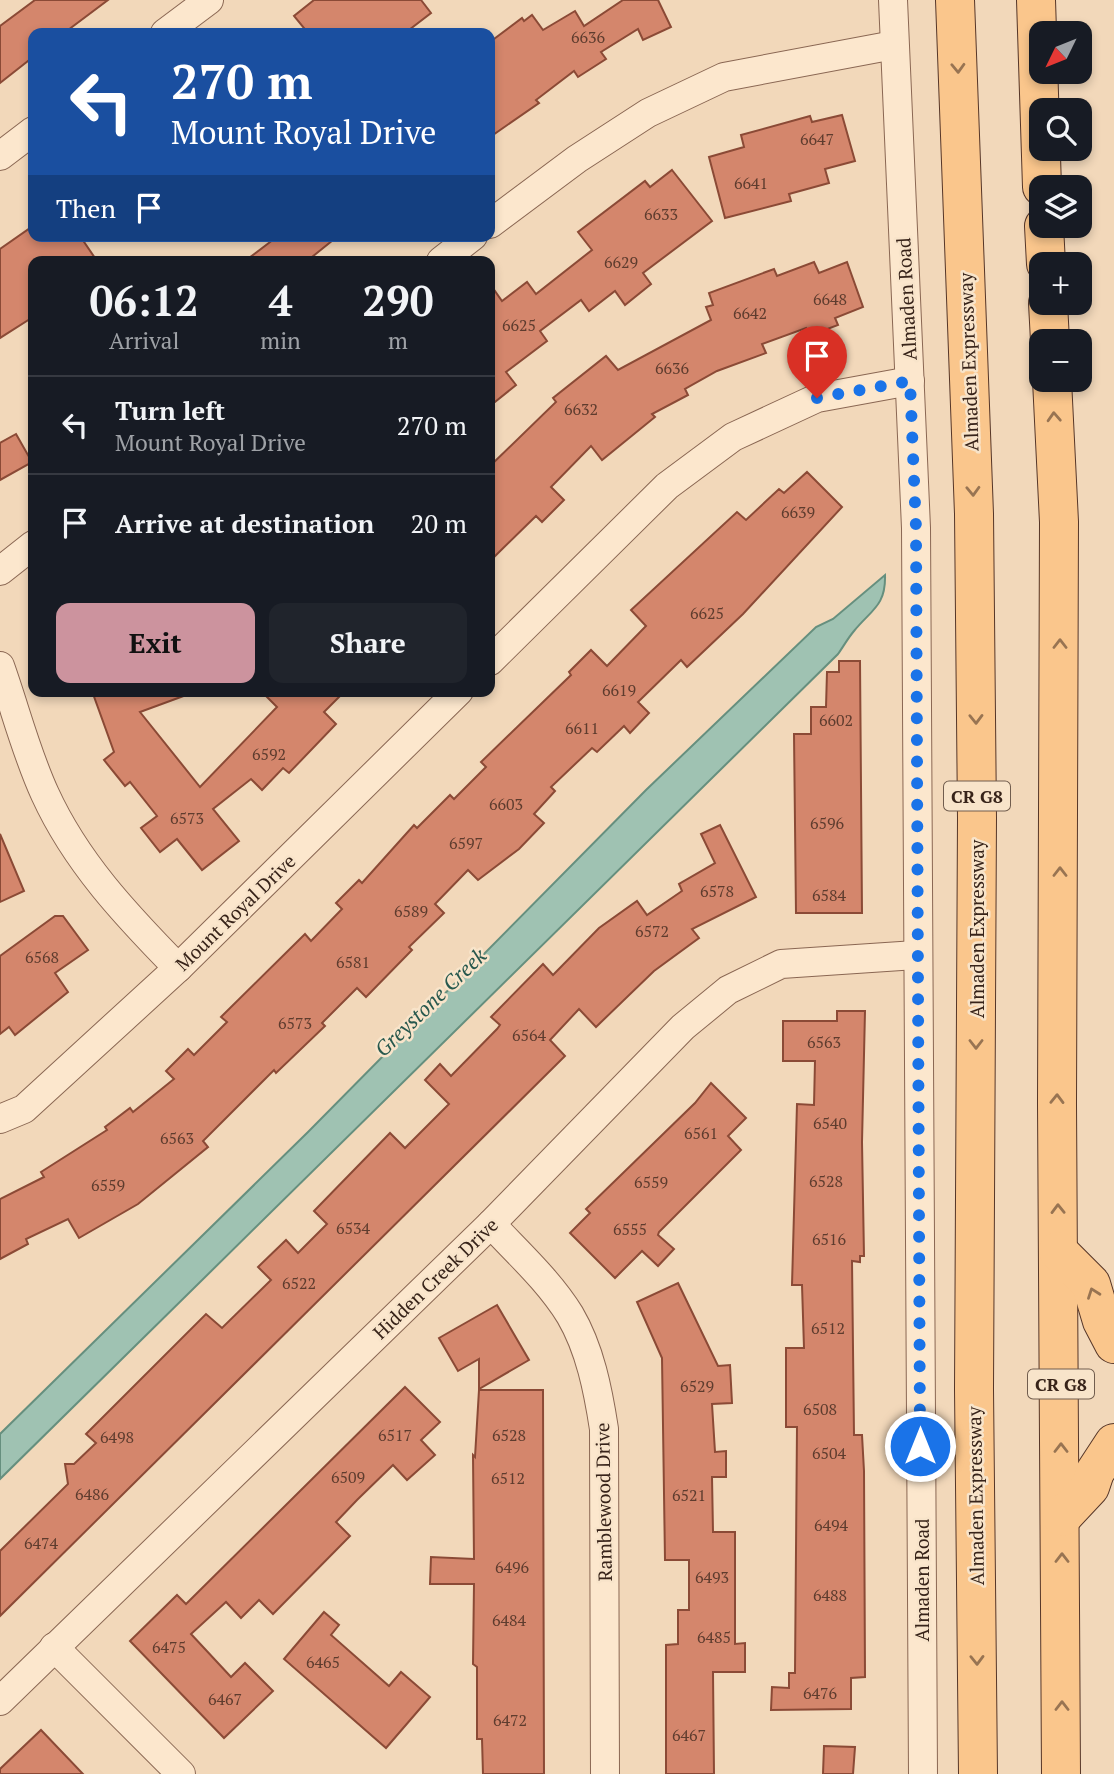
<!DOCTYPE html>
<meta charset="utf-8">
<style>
:root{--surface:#171b24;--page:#20242c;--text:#f1f3f6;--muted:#9ea1a6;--line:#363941;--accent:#cc939e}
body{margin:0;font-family:"PT Serif",serif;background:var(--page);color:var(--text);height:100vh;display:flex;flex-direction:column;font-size:26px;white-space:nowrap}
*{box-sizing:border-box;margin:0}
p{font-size:23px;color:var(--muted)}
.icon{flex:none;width:38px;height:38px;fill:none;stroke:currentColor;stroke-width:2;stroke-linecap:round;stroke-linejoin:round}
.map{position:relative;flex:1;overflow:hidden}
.details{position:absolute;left:28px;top:256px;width:467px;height:441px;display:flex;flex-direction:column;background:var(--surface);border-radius:14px;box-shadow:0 4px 10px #0003}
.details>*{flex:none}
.banner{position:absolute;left:28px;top:28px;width:467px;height:214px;border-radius:14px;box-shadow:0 4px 10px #0003;background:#1a4fa0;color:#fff;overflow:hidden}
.needle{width:46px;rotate:227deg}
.controls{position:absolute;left:1029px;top:21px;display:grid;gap:14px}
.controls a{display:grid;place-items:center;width:63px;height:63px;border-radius:14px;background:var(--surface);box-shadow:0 4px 10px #0003;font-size:35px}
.pin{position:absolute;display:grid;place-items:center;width:60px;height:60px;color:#fff;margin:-72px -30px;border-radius:50% 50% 50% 0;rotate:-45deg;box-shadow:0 0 7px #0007}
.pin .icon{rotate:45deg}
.me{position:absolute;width:77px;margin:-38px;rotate:0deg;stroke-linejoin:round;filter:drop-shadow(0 0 5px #0008)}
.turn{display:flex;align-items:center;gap:24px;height:147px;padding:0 28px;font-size:32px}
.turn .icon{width:91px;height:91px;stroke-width:2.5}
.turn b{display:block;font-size:49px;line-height:60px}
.then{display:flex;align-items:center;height:66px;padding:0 28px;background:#0003;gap:14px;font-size:26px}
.eta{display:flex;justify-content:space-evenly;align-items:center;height:119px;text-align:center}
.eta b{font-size:42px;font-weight:700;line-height:49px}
.action{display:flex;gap:14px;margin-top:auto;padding:14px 28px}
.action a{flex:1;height:80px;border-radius:14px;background:var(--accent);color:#111;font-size:28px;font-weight:700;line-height:80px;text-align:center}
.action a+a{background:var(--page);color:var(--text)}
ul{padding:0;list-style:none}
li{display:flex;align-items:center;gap:21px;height:98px;padding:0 28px;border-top:2px solid var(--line)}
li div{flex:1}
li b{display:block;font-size:26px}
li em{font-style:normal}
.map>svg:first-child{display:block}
</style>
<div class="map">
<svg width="1114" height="1774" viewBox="0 0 1114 1774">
<rect width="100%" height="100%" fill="#f2d8ba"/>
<path fill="#9fc2b2" stroke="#668f7e" stroke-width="2" d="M885 575C886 606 871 610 854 631 848 638 843 647 838 654L0 1479V1434L308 1132 646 790 816 627 833 619Z"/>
<g fill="#d4866c" stroke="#8b4a36" stroke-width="2">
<path d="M35 0H108L64 33H33V57L0 83V26Z"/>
<path d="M314 0H421L431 13 405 33H308L294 16Z"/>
<path d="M623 0H658L671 27 643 40 638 29 601 52 606 59 578 77 574 71 536 100 539 103 490 137V42L522 18 524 21 532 15 543 30 575 11 584 26Z"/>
<path d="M842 115 855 161 825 169 829 183 789 194 791 201 725 218 709 157 744 147 741 135 810 116 812 122Z"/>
<path d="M672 170 712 221 643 273 651 284 625 305 615 291 589 311 581 300 540 331 547 341 506 372 516 385 490 406V284L502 301 527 282 536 294 592 250 578 232 645 181 650 187Z"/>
<path d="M33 226V236H80L97 261H33V317L0 338V249Z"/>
<path d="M278 236H338L307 261H245Z"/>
<path d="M814 262 819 273 847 262 863 307 835 318 838 325 809 336 806 328 762 344 766 353 717 371 685 389 688 395 652 414 655 417 602 460 591 446 551 487 564 500 542 522 536 516 490 561V466L556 402 553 398 606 356 618 370 711 320 706 307 713 305 709 293 774 269 777 276Z"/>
<path d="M16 434 32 462 0 480V443Z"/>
<path d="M807 472 842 507 743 614 687 667 681 660 638 702 649 713 630 733 624 726 597 752 592 748 551 787 555 791 534 814 544 823 519 849 478 880 468 870 435 904 444 913 409 947 412 950 366 997 357 988 322 1023 325 1026 276 1073 274 1070 203 1141 208 1147 138 1204 79 1238 68 1219 26 1239 28 1244 0 1259V1199L44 1177 41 1172 107 1130 105 1127 130 1108 133 1112 174 1079 166 1071 188 1049 194 1055 227 1022 221 1017 305 934 311 941 342 909 336 903 359 880 362 883 414 825 417 828 450 795 454 799 486 767 481 762 571 675 569 672 591 650 607 666 646 626 631 610 737 512 746 520 779 489 784 493Z"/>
<path d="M839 661H860L862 913H796L794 734H811V707H826L827 672H839Z"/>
<path d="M92 691H189V694L140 712 200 787 277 707 261 691H345L324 712 336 724 289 773 283 768 262 790 251 779 213 809 239 841 202 870 177 839 160 852 141 828 157 816 130 782 125 786 104 760 114 752Z"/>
<path d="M720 825 756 897 692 929 699 938 654 971 596 1027 579 1009 550 1040 565 1056 0 1616V1551L68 1484 65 1464H74L96 1443 86 1434 206 1314 222 1328 271 1280 258 1267 286 1240 298 1253 327 1224 314 1211 390 1133 405 1148 449 1104 425 1080 440 1064 451 1076 497 1029 500 1025 491 1017 543 964 553 975 599 928 637 901 647 915 682 891 679 884 715 863 701 834Z"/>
<path d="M0 834 24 891 0 902Z"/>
<path d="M55 916H63L88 950 55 973 68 992 15 1035 9 1027 0 1034V956Z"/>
<path d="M837 1011H865L862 1142 864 1256H860V1262L852 1261 854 1435H862L864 1471 865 1677 851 1678V1709L771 1710 772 1687 789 1688V1673H795L797 1427H786V1348H804L802 1285H792L797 1104 814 1105 815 1061H783V1021H837Z"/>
<path d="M711 1083 746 1118 728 1136 741 1150 659 1232 658 1235 674 1249 658 1266 642 1251 615 1278 570 1233 590 1213 586 1209 695 1103Z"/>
<path d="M678 1283 718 1366 730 1365 732 1403 712 1404 715 1452 726 1451V1477H712L713 1532H735V1644L745 1643V1672H713L714 1774H666V1645L678 1644V1610H689V1560H665L662 1358 637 1302Z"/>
<path d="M497 1305 529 1360 479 1389V1359L458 1371 439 1338Z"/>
<path d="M405 1387 440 1422 421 1440 435 1455 407 1480 393 1465 357 1500 336 1522 350 1536 273 1614 259 1600 241 1618 226 1602 191 1634 231 1677 245 1663 273 1691 224 1738 130 1641 177 1595 186 1604Z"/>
<path d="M479 1390H543L544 1774H483L482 1739H477V1667L473 1664 474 1584H430L431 1557 474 1559 473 1455 475 1457Z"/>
<path d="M324 1612 339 1625 331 1635 389 1686 401 1672 430 1697 386 1748 284 1659Z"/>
<path d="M41 1730 83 1774H0V1769Z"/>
<path d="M824 1746 855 1747 853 1774H823Z"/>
</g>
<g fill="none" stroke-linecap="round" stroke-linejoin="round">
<defs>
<g id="street">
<path d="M893 0 916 528 923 1774"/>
<path d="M165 33 209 0"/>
<path d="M0 156 33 131"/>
<path d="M490 224 577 159 648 113 724 77 894 45"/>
<path d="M441 261 473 236"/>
<path d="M0 571 33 545"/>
<path d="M490 661 667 486 733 437 817 398 910 381"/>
<path d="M0 666C15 708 26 753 45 794 76 862 126 915 178 968"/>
<path d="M0 1119 24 1109 178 968 459 691"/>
<path d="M491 1224C518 1253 549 1281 570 1315 590 1349 598 1390 604 1429L605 1774"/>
<path d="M54 1647 181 1774"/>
<path d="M0 1701 491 1224 683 1027 728 990 781 964 916 955"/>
</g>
<g id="primary">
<path d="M955 0 974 514 977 818 974 1389 978 1774"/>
<path d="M1036 0 1042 187"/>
<path d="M1044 226 1046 264"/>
<path d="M1048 303 1050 341"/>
<path d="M1052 380 1059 522 1057 1104 1061 1774"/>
<path d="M1058 1251 1091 1284 1102 1321 1114 1344"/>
<path d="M1062 1517 1090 1487 1095 1472 1114 1443"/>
</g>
</defs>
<use href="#street" stroke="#8a6753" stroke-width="30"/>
<use href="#primary" stroke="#563628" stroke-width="40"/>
<use href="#street" stroke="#fce7cd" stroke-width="28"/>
<use href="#primary" stroke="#fac68c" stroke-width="38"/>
</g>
<defs><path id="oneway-chevron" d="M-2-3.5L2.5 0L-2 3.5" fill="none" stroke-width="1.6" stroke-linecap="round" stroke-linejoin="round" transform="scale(1.75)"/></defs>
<g stroke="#987452">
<use href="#oneway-chevron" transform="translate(958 68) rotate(88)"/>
<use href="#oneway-chevron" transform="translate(1054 417) rotate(-93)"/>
<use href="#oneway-chevron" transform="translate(973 491) rotate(88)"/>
<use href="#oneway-chevron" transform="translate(1060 644) rotate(-90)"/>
<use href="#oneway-chevron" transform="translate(976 719) rotate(89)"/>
<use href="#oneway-chevron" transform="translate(1060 872) rotate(-90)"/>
<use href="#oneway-chevron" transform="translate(976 1044) rotate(90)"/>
<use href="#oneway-chevron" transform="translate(1057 1099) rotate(-89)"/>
<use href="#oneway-chevron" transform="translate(1058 1209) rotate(-91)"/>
<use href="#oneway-chevron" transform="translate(1093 1293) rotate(-110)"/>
<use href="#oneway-chevron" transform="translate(1061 1448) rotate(-90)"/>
<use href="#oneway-chevron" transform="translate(1062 1558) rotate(-90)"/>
<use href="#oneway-chevron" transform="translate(977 1660) rotate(89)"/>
<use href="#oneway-chevron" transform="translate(1062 1706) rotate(-90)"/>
</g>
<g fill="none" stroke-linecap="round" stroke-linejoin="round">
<path stroke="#1a73e8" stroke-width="12" stroke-dasharray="0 21.6" d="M817 398 910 381 916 528 920 1446"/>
</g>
<g text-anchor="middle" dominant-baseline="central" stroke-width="5" stroke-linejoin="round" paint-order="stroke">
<g font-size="16" fill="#5e3c2e">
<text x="588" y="37">6636</text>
<text x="817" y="139">6647</text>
<text x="751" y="183">6641</text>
<text x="661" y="214">6633</text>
<text x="621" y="262">6629</text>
<text x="830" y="299">6648</text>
<text x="750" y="313">6642</text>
<text x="519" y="325">6625</text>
<text x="672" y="368">6636</text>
<text x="581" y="409">6632</text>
<text x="798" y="512">6639</text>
<text x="707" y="613">6625</text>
<text x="619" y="690">6619</text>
<text x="836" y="720">6602</text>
<text x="582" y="728">6611</text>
<text x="269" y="754">6592</text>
<text x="506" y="804">6603</text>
<text x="187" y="818">6573</text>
<text x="827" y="823">6596</text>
<text x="466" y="843">6597</text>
<text x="717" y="891">6578</text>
<text x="829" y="895">6584</text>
<text x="411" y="911">6589</text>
<text x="652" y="931">6572</text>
<text x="42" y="957">6568</text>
<text x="353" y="962">6581</text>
<text x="295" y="1023">6573</text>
<text x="529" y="1035">6564</text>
<text x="824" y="1042">6563</text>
<text x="830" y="1123">6540</text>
<text x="701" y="1133">6561</text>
<text x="177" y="1138">6563</text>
<text x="826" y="1181">6528</text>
<text x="651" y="1182">6559</text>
<text x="108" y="1185">6559</text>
<text x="353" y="1228">6534</text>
<text x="630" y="1229">6555</text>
<text x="829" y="1239">6516</text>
<text x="299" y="1283">6522</text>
<text x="828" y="1328">6512</text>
<text x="697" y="1386">6529</text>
<text x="820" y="1409">6508</text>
<text x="395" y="1435">6517</text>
<text x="509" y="1435">6528</text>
<text x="117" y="1437">6498</text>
<text x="829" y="1453">6504</text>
<text x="348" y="1477">6509</text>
<text x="508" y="1478">6512</text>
<text x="92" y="1494">6486</text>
<text x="689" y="1495">6521</text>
<text x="831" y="1525">6494</text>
<text x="41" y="1543">6474</text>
<text x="512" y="1567">6496</text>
<text x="712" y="1577">6493</text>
<text x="830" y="1595">6488</text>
<text x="509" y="1620">6484</text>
<text x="714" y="1637">6485</text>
<text x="169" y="1647">6475</text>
<text x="323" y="1662">6465</text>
<text x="820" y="1693">6476</text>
<text x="225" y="1699">6467</text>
<text x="510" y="1720">6472</text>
<text x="689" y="1735">6467</text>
</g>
<g fill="#f8e4ca" stroke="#715d4e" stroke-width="2">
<rect x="944" y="781.5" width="66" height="29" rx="5"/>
<rect x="1028" y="1369.5" width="66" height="29" rx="5"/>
</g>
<g font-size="18" font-weight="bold" fill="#372319">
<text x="977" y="796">CR G8</text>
<text x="1061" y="1384">CR G8</text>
</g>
<g font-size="19" fill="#372319" stroke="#f8e4ca">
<text transform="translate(906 299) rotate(-93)">Almaden Road</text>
<text transform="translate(968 362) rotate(-92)">Almaden Expressway</text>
<text transform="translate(235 912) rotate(-44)">Mount Royal Drive</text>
<text transform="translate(976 929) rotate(-90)">Almaden Expressway</text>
<text transform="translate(435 1278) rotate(-44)">Hidden Creek Drive</text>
<text transform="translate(975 1496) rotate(-91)">Almaden Expressway</text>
<text transform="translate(603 1502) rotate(-91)">Ramblewood Drive</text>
<text transform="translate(921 1580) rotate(-90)">Almaden Road</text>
</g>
<g font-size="21" font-style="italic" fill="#27584d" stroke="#f8e4ca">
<text transform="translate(430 1002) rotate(-44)">Greystone Creek</text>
</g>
</g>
</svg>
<div class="controls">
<a><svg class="needle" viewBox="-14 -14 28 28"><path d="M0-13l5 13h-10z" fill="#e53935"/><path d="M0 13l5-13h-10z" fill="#9ea1a6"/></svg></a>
<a><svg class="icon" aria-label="search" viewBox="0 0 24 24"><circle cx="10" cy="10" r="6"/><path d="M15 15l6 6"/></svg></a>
<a><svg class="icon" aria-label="layers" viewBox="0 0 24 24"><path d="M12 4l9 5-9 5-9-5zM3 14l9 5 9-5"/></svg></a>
<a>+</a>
<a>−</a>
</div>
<div class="pin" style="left:817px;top:398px;background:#d93025"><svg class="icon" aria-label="arrive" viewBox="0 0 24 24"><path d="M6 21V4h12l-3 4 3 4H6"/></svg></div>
<svg class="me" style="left:920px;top:1446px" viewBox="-20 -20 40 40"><circle r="17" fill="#1a73e8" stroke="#fff" stroke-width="3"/><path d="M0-11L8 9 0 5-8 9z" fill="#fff"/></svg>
<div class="banner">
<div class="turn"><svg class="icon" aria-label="left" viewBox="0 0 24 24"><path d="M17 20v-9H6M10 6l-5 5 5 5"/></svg><div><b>270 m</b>Mount Royal Drive</div></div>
<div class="then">Then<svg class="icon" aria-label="arrive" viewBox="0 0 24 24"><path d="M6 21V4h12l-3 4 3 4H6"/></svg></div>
</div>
<section class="details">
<div class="eta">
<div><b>06:12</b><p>Arrival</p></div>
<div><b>4</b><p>min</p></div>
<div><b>290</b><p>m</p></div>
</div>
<ul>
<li><svg class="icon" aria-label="left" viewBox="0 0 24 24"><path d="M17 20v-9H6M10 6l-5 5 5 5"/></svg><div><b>Turn left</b><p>Mount Royal Drive</p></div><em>270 m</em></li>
<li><svg class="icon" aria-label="arrive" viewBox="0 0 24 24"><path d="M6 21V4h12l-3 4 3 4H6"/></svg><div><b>Arrive at destination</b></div><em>20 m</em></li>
</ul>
<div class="action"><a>Exit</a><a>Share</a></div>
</section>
</div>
